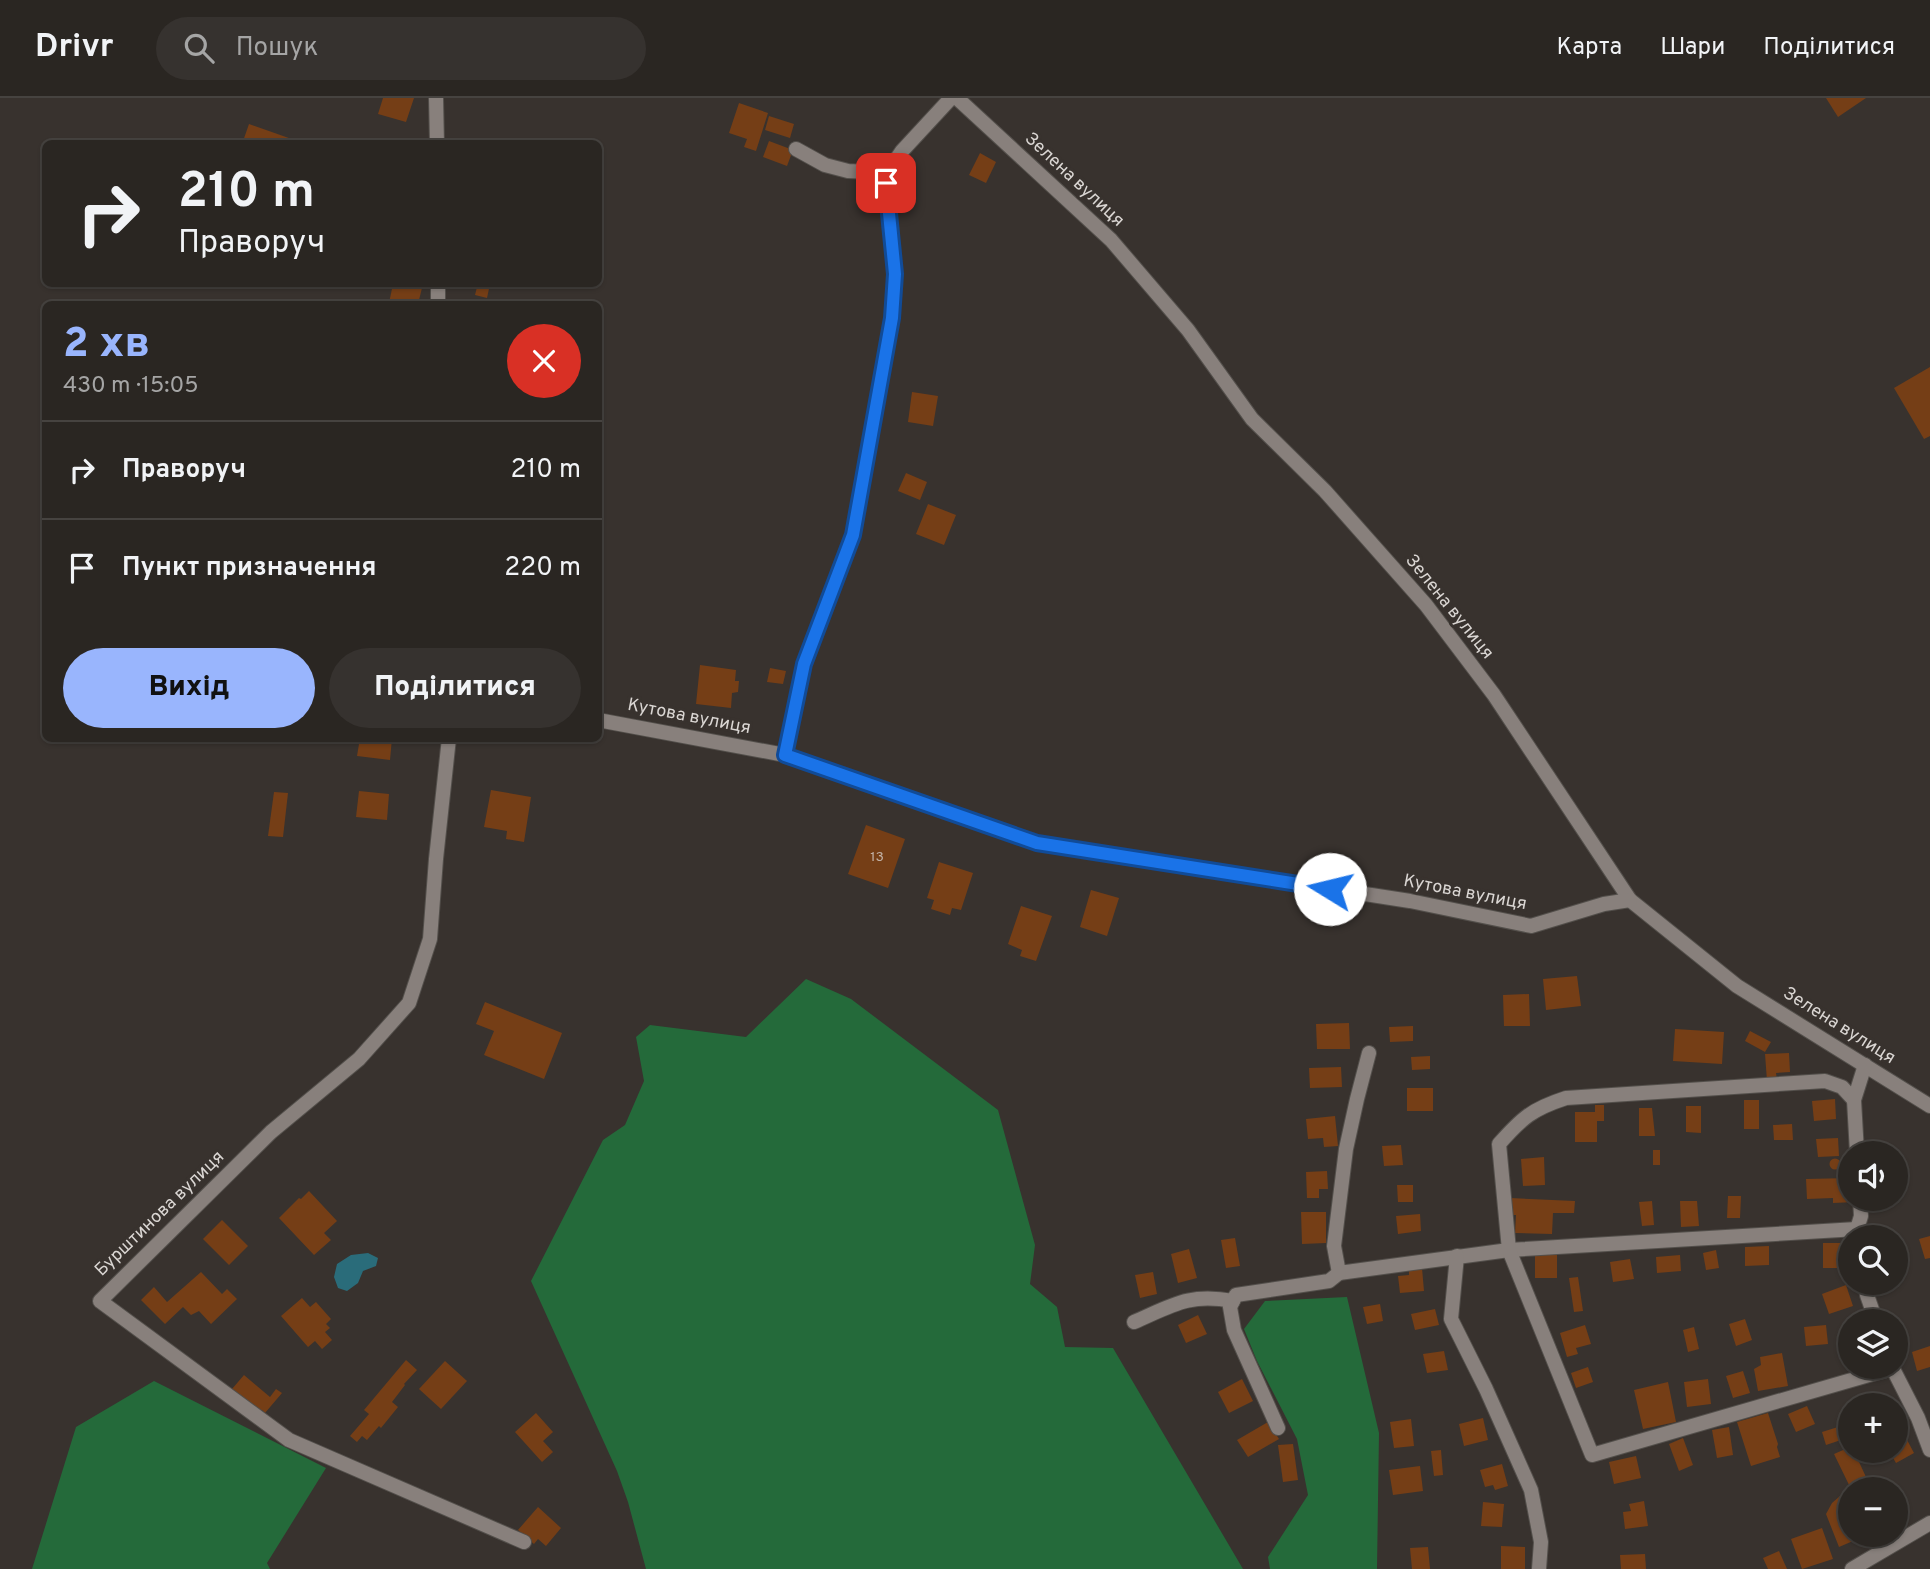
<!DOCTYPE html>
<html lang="uk">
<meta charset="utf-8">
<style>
:root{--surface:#2a2622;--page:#36322f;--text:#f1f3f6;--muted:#a5a5a5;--line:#464340;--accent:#99b5fd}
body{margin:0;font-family:Overpass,sans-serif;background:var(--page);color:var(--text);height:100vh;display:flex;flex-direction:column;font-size:26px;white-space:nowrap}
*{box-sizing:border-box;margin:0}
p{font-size:23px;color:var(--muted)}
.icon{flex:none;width:38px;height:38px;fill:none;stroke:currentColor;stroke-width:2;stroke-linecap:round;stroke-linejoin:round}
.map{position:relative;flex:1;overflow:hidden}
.drawer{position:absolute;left:42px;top:203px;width:560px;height:441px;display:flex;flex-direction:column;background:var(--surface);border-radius:10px;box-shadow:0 2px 5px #0004,0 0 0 2px var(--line)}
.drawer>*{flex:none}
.top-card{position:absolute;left:42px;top:42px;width:560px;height:147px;border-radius:10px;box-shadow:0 2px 5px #0004,0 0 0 2px var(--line);background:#2a2622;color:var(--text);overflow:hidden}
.tools{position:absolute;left:1838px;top:1043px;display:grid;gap:14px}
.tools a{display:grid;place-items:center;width:70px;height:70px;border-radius:50%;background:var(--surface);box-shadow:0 2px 5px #0004,0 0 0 2px var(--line);font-size:35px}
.pin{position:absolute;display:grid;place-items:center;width:60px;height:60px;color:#fff;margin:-30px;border-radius:14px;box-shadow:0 4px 10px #0006}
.me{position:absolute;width:77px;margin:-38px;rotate:279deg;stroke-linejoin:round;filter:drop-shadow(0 0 5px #0008)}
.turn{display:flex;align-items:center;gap:24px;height:147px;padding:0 21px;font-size:32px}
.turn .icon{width:91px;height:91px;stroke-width:2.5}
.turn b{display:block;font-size:49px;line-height:60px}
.round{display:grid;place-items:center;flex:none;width:74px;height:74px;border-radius:37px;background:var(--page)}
.overview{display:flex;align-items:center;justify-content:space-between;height:119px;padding:0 21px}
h1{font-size:42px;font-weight:800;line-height:52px;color:var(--accent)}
.cta{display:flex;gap:14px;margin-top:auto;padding:14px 21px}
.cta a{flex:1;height:80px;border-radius:42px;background:var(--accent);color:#111;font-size:28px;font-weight:800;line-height:80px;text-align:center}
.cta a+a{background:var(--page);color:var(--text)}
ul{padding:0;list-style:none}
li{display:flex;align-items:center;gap:21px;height:98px;padding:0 21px;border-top:2px solid var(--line)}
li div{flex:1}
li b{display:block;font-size:26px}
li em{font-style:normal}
header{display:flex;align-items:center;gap:42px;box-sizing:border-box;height:98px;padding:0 35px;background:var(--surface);border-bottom:2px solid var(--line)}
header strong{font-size:33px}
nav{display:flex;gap:38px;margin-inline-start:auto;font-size:24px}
.search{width:490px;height:63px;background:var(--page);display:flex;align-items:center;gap:18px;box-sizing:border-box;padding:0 24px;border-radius:38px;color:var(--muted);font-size:26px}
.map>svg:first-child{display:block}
</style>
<header>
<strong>Drivr</strong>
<div class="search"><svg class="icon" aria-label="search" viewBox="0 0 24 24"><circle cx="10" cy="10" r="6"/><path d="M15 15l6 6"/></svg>Пошук</div>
<nav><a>Карта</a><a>Шари</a><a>Поділитися</a></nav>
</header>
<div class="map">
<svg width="1930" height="1471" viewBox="0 0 1930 1471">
<rect width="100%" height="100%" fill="#38322e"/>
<g fill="#246a3a">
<path d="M806 881 851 901 998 1012 1035 1147 1030 1186 1057 1209 1065 1249 1113 1250 1243 1471H646L628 1404 617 1373 531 1183 603 1042 625 1027 644 983 636 939 650 927 746 939Z"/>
<path d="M1347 1199 1379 1335 1377 1471H1270L1268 1459 1308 1397 1297 1341 1257 1263 1244 1231 1265 1203Z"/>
<path d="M154 1283 326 1370 267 1465 270 1471H32L76 1329Z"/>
</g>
<path fill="#2a6c7a" d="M368 1155 378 1160 376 1168 363 1173 358 1185 347 1193 338 1190 334 1179 337 1166 351 1157Z"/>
<g fill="#753e16">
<path d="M383 0H414L406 24 378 16Z"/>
<path d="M1826 0H1866L1838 19Z"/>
<path d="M739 5 768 15 756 53 744 49 747 41 729 35Z"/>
<path d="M769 18 794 26 790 40 765 32Z"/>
<path d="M249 26 303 45V46H242Z"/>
<path d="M769 43 793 52 787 68 763 59Z"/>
<path d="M980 55 996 64 986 85 969 77Z"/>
<path d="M393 186H423L418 206 389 205Z"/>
<path d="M467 186H490L487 200 475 197 477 189Z"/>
<path d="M1930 269V338L1924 341 1894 290Z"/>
<path d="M912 294 938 298 933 328 908 324Z"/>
<path d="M906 375 927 384 920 402 898 393Z"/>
<path d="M928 406 956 417 944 447 916 436Z"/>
<path d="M700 567 736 572 735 583H739L738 594 732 595 731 610 696 606Z"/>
<path d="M770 570 786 573 783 586 767 584Z"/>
<path d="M360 640H392L390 662 357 658Z"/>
<path d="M491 692 531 699 524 744 506 741 507 733 484 729Z"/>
<path d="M359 693 389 696 387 722 356 719Z"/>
<path d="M274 694 288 695 283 739 268 738Z"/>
<path d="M866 727 905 741 888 790 848 776Z"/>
<path d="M939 764 973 775 961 812 952 810 950 817 931 811 934 802 927 800Z"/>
<path d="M1091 792 1119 800 1107 838 1080 829Z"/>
<path d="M1021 808 1052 818 1036 863 1020 858 1022 852 1008 846Z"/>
<path d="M1577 878 1581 908 1546 912 1543 881Z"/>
<path d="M1529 896 1530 928H1504L1503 897Z"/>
<path d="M485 904 562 935 544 981 484 957 494 933 476 926Z"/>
<path d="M1349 925 1350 951H1317L1316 926Z"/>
<path d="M1413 928V943L1390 944 1389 929Z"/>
<path d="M1675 931 1724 934 1722 966 1673 963Z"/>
<path d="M1750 933 1771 944 1765 954 1745 943Z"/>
<path d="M1789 955 1790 974 1776 975 1777 982 1767 983 1765 956Z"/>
<path d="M1430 958V971L1412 972 1411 959Z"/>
<path d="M1341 969 1342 989 1310 990 1309 970Z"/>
<rect x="1407" y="990" width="26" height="23"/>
<path d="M1835 1001 1836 1021 1814 1023 1812 1003Z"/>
<rect x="1744" y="1002" width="15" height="29"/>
<path d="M1595 1007H1604V1023H1597V1044H1575V1014H1595Z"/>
<path d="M1686 1008H1701V1035L1686 1034Z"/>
<path d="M1639 1010H1652L1655 1038H1639Z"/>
<path d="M1335 1018 1338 1048 1324 1049 1323 1040 1308 1041 1306 1021Z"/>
<path d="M1792 1026 1793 1042H1774L1773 1027Z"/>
<path d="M1838 1040 1839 1058 1818 1059 1816 1041Z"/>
<path d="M1401 1047 1403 1067 1384 1068 1382 1048Z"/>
<rect x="1653" y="1052" width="7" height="15"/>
<path d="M1544 1059 1545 1087 1523 1088 1521 1061Z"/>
<circle cx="1835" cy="1066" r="5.5"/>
<path d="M1327 1073 1328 1091H1319V1100H1307L1306 1074Z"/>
<path d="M1850 1080V1101H1855V1104L1833 1105V1100L1807 1101 1806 1081Z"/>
<path d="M1397 1087H1413V1104H1398Z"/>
<path d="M309 1093 337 1123 324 1135 331 1142 314 1157 279 1120 299 1100 301 1101Z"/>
<path d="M1728 1098H1741L1740 1120H1727Z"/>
<path d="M1510 1100 1575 1103 1574 1115H1553L1552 1136 1515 1135 1516 1117H1510Z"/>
<path d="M1652 1103 1654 1127 1642 1128 1639 1104Z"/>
<path d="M1680 1103H1697L1699 1128 1681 1129Z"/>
<path d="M1301 1114H1326V1145L1302 1146Z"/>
<path d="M1420 1116 1421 1133 1398 1136 1396 1118Z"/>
<path d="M222 1122 248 1148 229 1167 203 1141Z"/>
<path d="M1930 1138V1160L1925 1161 1919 1141Z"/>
<path d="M1235 1140 1240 1168 1226 1170 1221 1142Z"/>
<rect x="1823" y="1145" width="27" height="25"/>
<path d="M1769 1148V1167L1745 1168V1149Z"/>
<path d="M1189 1151 1197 1180 1178 1185 1171 1156Z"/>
<rect x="1535" y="1151" width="22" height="29"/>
<path d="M1716 1152 1719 1170 1706 1172 1703 1155Z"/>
<path d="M1680 1157 1681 1173 1657 1175 1656 1159Z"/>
<path d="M1630 1161 1634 1181 1613 1184 1610 1164Z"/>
<path d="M1422 1170 1424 1193 1400 1195 1398 1178 1409 1177V1171Z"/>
<path d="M201 1174 222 1196 227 1191 237 1201 211 1226 199 1213 191 1217 183 1209 165 1226 141 1202 154 1189 167 1204Z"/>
<path d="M1153 1174 1157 1196 1140 1200 1135 1177Z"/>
<path d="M1578 1179 1583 1213 1574 1214 1569 1180Z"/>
<path d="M1846 1187 1853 1208 1829 1216 1822 1196Z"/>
<path d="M302 1200 310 1209 316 1204 331 1221 326 1226 330 1230 325 1234 332 1242 322 1251 315 1243 308 1249 281 1218Z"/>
<path d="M1380 1206 1383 1223 1367 1226 1363 1209Z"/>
<path d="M1435 1211 1439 1227 1415 1232 1411 1216Z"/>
<path d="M1198 1217 1207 1236 1186 1245 1178 1227Z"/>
<path d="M1745 1221 1752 1242 1736 1248 1729 1226Z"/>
<path d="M1585 1227 1591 1246 1576 1250 1578 1256 1567 1259 1560 1235Z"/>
<path d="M1826 1227 1828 1246 1806 1248 1804 1229Z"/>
<path d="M1694 1229 1699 1251 1688 1254 1683 1232Z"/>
<path d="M1850 1238V1259L1842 1242Z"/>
<path d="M1930 1248V1269L1917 1273 1912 1254Z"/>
<path d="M1444 1253 1448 1272 1427 1275 1423 1256Z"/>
<path d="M1782 1255 1788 1288 1758 1293 1754 1271 1761 1267 1760 1259Z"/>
<path d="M406 1262 417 1272 404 1286 405 1287 392 1304 398 1309 381 1330 379 1328 367 1342 362 1338 357 1344 350 1338 369 1316 364 1312Z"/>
<path d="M445 1263 467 1283 441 1311 419 1291Z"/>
<path d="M1588 1269 1593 1284 1576 1290 1571 1275Z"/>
<path d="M1743 1273 1750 1295 1733 1300 1726 1278Z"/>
<path d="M244 1277 270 1299 276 1291 282 1295 265 1315 262 1312 261 1315 232 1291Z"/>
<path d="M1242 1281 1253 1303 1229 1315 1218 1294Z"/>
<path d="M1708 1281 1711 1306 1687 1309 1684 1284Z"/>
<path d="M1668 1284 1676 1324 1643 1331 1634 1292Z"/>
<path d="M1883 1297 1889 1307H1866Z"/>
<path d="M1807 1308 1815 1326 1796 1334 1788 1316Z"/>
<path d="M536 1315 553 1334 543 1343 553 1354 542 1364 515 1334Z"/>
<path d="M1768 1315 1778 1346 1777 1349 1780 1359 1751 1368 1737 1324Z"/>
<path d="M1483 1320 1488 1342 1464 1348 1459 1326Z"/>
<path d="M1411 1321 1414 1348 1394 1350 1390 1324Z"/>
<path d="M1268 1324 1279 1341 1248 1359 1237 1342Z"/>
<path d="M1729 1329 1733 1357 1717 1360 1712 1332Z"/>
<path d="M1838 1329 1841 1342 1826 1347 1822 1334Z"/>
<path d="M1683 1340 1693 1367 1679 1373 1669 1346Z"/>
<path d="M1906 1340 1914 1355 1896 1365 1889 1353H1895V1346Z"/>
<path d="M1293 1346 1298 1382 1283 1384 1278 1347Z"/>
<path d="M1850 1349V1353H1854L1871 1390 1851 1391 1834 1356Z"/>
<path d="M1441 1352 1443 1377 1434 1378 1431 1353Z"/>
<path d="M1636 1358 1641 1380 1614 1386 1609 1364Z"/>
<path d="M1502 1366 1508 1388 1495 1392 1493 1387 1485 1389 1480 1372Z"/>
<path d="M1420 1368 1423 1393 1393 1397 1389 1372Z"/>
<path d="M1895 1393 1906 1412 1895 1418Z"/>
<path d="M1840 1398 1848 1402 1850 1405V1437H1867L1839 1449 1826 1416 1832 1405Z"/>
<path d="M1644 1403 1648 1428 1625 1431 1623 1414 1631 1413 1629 1406Z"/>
<path d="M1483 1404 1504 1406 1502 1429 1481 1428Z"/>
<path d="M538 1409 561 1430 546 1448 538 1441 534 1446 518 1432Z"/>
<path d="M1822 1430 1833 1461 1802 1471 1791 1441Z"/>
<path d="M1501 1448 1525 1449V1471H1501Z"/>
<path d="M1428 1449 1430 1471H1412L1410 1450Z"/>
<path d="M1779 1453 1787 1471H1768L1763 1460Z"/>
<path d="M1645 1456 1646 1471H1621L1620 1457Z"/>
</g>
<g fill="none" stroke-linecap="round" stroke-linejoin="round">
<defs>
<g id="street">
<path d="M436 0 437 46"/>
<path d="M957 0 1111 142 1188 232 1252 321 1325 393 1426 507 1494 597 1630 802 1737 888 1930 1008"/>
<path d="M796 51 825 67 848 73 889 75"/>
<path d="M438 186V206"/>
<path d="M598 622 785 657 1037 745 1410 803 1531 828 1604 806 1630 802"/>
<path d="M449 640 436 761 430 841 409 905 359 961 271 1034 100 1203 289 1342 524 1444"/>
<path d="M785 657 804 566 853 437 892 220 895 176 886 85 892 68 902 53 951 0"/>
<path d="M1369 955 1357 1001 1346 1051 1334 1148 1339 1175 1509 1152 1857 1131"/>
<path d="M1854 1002 1842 989 1825 983 1566 1000C1532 1011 1522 1020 1499 1046L1509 1152 1592 1357 1893 1270"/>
<path d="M1857 1055 1854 1002 1865 967"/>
<path d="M1858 1139 1857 1131 1861 1118 1860 1101"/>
<path d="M1457 1158 1451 1221 1486 1291 1531 1392 1541 1444 1539 1471"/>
<path d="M1865 1185 1867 1197 1876 1223"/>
<path d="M1134 1224C1173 1207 1189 1195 1233 1203"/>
<path d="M1892 1269 1918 1320 1930 1352"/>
<path d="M1278 1330 1234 1232 1230 1209 1236 1197 1329 1183 1339 1175"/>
<path d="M1852 1471 1930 1425"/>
</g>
</defs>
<use href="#street" stroke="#534f4b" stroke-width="16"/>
<use href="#street" stroke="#88807c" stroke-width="14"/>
</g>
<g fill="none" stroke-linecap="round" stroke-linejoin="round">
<defs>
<path id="route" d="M886 85 895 176 892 220 853 437 804 566 785 657 1037 745 1330 791"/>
</defs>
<use href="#route" stroke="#114b97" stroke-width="18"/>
<use href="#route" stroke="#1a73e8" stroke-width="12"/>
</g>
<g text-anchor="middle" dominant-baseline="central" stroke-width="6" stroke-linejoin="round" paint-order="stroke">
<g font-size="14" fill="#c1b0a4">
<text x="877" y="759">13</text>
</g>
<g font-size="18" fill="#dad6d3" stroke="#38322e">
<text transform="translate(1074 82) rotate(43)">Зелена вулиця</text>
<text transform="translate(1449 509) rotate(51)">Зелена вулиця</text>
<text transform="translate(689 619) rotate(11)">Кутова вулиця</text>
<text transform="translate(1465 795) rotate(11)">Кутова вулиця</text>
<text transform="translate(1839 928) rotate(32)">Зелена вулиця</text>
<text transform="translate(160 1116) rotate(-44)">Бурштинова вулиця</text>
</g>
</g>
</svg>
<div class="tools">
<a><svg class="icon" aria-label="sound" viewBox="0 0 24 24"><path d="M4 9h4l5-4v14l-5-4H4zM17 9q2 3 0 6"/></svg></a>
<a><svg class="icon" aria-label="search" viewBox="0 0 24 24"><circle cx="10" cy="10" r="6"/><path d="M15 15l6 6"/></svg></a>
<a><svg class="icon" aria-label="layers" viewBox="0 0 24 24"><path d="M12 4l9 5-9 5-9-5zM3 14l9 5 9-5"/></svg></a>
<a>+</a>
<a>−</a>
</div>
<div class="pin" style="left:886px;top:85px;background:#d93025"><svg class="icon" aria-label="arrive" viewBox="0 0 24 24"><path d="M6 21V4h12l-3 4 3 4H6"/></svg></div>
<svg class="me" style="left:1330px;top:791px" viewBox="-20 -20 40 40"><circle r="19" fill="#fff"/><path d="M0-13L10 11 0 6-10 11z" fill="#1a73e8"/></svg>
<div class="top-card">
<div class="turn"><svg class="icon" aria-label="right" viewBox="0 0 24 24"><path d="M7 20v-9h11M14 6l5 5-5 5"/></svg><div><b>210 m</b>Праворуч</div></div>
</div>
<section class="drawer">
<div class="overview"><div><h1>2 хв</h1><p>430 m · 15:05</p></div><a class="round" style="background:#d93025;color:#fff"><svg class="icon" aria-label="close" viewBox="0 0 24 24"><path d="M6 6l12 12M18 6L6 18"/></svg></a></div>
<ul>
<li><svg class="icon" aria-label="right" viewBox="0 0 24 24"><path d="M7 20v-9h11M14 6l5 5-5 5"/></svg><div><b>Праворуч</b></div><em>210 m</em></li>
<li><svg class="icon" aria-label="arrive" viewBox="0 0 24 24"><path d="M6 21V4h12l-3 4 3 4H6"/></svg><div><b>Пункт призначення</b></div><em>220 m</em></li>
</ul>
<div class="cta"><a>Вихід</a><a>Поділитися</a></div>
</section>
</div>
